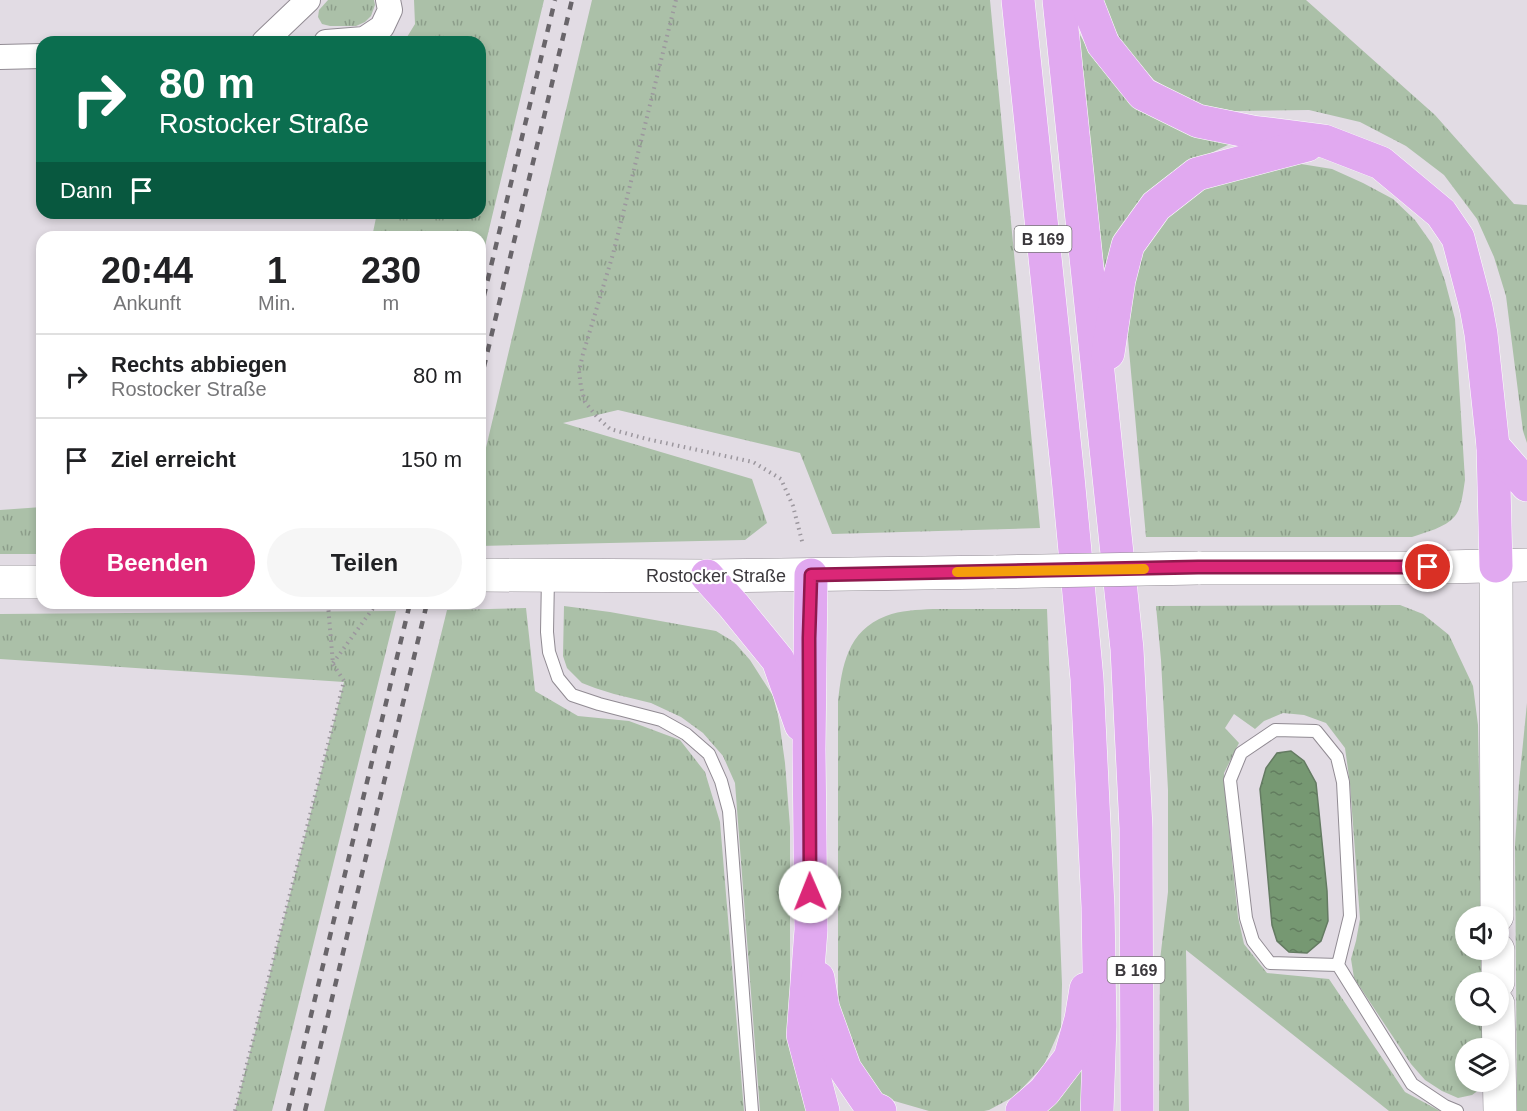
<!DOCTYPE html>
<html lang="de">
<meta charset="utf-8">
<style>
:root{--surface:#fff;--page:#f6f6f6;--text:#202124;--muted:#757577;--line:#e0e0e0;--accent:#db2777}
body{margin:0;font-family:Arial,sans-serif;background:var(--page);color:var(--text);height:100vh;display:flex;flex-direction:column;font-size:22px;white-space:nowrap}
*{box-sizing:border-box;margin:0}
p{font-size:20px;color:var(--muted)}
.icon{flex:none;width:33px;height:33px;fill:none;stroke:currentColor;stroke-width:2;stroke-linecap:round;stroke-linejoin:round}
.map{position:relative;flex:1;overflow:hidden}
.panel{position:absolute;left:36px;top:231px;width:450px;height:378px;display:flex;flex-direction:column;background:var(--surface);border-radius:18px;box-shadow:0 3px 9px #0003}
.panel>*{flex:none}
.hud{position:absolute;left:36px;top:36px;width:450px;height:183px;border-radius:18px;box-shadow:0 3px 9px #0003;background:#0b6e4f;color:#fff;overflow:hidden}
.tools{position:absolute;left:1455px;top:906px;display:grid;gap:12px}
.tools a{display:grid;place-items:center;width:54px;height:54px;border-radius:50%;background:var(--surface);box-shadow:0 3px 9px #0003;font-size:30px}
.pin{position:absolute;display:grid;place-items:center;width:51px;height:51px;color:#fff;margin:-26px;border:3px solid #fff;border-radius:50%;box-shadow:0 2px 6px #0007}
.me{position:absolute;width:66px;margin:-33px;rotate:359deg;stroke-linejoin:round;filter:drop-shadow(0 0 4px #0008)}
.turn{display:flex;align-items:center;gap:21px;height:126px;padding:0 24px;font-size:27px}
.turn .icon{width:78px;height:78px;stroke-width:2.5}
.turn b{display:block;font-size:42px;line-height:51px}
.then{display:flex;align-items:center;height:57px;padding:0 24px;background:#0003;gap:12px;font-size:22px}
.eta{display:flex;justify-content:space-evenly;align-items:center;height:102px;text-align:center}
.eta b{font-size:36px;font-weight:600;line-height:42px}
.cta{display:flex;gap:12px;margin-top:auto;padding:12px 24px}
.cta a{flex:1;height:69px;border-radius:36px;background:var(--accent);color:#fff;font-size:24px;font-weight:600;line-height:69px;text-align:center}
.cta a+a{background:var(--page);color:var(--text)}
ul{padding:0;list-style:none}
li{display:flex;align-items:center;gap:18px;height:84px;padding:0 24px;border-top:2px solid var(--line)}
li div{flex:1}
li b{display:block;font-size:22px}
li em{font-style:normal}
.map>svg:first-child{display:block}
</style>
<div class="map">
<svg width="1527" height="1111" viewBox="0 0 1527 1111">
<defs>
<pattern id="grass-tufts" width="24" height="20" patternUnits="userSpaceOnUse" patternTransform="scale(1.5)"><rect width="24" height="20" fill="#abc0a8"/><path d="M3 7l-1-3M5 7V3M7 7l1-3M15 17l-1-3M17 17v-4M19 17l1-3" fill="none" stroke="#8c9d8a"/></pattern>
<pattern id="water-ripples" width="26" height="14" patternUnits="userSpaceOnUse" patternTransform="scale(1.5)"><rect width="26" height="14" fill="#769872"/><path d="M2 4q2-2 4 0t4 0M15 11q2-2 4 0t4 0" fill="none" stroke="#627d5f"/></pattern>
</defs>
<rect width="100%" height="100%" fill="#e2dce4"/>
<g fill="url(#grass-tufts)">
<path d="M328 0H374L375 5 371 16 365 22 356 26H330L322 24 318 17 319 10Z"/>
<path d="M414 0H544L480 267V237H372L377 213H480V42H404L415 24Z"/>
<path d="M592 0H990L1040 528 832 534 800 453 618 410 563 423 752 479 767 523 745 540 480 546V473Z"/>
<path d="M1102 0H1306L1435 115 1514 204 1527 205V443L1523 431 1506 296 1494 257 1477 219 1444 175 1406 146 1360 122 1309 110 1234 111 1195 104 1154 80 1124 46 1105 12Z"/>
<path d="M1076 28 1095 61 1113 82 1232 143 1192 162 1115 242 1104 269Z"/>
<path d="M1270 164H1301L1332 169 1363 183 1393 199 1415 220 1432 244 1445 281 1455 319 1465 480C1463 492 1462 507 1455 516 1445 528 1426 532 1412 537H1146L1125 306 1140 257 1167 218 1204 189Z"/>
<path d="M42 507V554H0V510Z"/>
<path d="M1400 605 1423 614 1449 635 1473 686 1478 725 1482 916H1466V950H1483V982H1466V1016H1484L1485 1048H1466V1082H1486V1085L1472 1095 1458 1098 1442 1091 1425 1080 1411 1064 1354 978 1351 959 1356 941 1360 919 1350 784 1345 748 1326 723 1304 715 1283 713 1264 721 1255 729 1234 714 1225 728 1239 743 1224 773 1226 801 1238 917 1244 944 1267 973 1329 979 1405 1092 1440 1111H1389L1186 950 1189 1111H1159L1160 960 1168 892V790L1161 660 1156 606Z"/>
<path d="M564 606 610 612 716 631 734 642 750 660 773 696 779 720 785 763 790 827V986L793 1044 807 1111H760L735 783 723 756 703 733 681 717 651 703 614 694 595 688 582 683 567 668 563 656Z"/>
<path d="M526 608 535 691 578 716 629 721 680 740 705 772 720 822 744 1111H324L447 610Z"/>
<path d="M933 609H1047L1062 984 1061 1027 1044 1065 1015 1096 989 1110 984 1111H929L884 1098 850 1059 838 1016V702C842 666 847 631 886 616 901 610 917 610 933 609Z"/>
<path d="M396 611 272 1111H235L344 682 0 659V614Z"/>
<path d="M1527 703V1111H1517L1515 845 1519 783Z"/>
<path d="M1084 1067 1081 1111H1039Z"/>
</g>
<path fill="url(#water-ripples)" stroke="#647b62" stroke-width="1.5" d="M1291 751 1304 761 1316 783 1327 891 1328 921 1321 941 1307 953 1289 952 1277 941 1272 925 1260 789 1266 768 1277 753Z"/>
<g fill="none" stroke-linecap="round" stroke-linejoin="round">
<defs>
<g id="lane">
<path d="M548 577 547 632 549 652 558 678 572 695 599 704 661 720 686 734 709 754 721 781 729 811 752 1111"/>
<path d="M1338 965 1270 963 1253 941 1246 918 1230 780 1241 753 1275 730 1316 731 1337 757 1343 782 1350 916 1338 965 1412 1084 1445 1106 1457 1111"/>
</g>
<g id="street">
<path d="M264 42 308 0"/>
<path d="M326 42 364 39 382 27 390 10 388 0"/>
<path d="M0 57 42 56"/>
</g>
<g id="secondary">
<path d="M1496 566 1497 916"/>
<path d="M1198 568H1406L1527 565"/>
<path d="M480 575 707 576 996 572"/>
<path d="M0 582H42"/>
<path d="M1498 950V982"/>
<path d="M1498 1004 1500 1111"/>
</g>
<g id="highway">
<path d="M1018 0 1068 477 1087 679 1098 907 1100 1026 1097 1111"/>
<path d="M1059 0 1127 649 1136 828 1137 1111"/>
<path d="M1086 0 1103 44 1143 94 1198 121 1252 132 1324 141 1381 163 1441 213 1458 238 1476 307 1481 334 1493 446 1496 566"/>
<path d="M1108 353 1119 280 1128 245 1156 206 1197 174 1307 145"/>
<path d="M1493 446 1527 485"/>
<path d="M811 575 809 749 811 930 803 1035 823 1111"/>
<path d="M707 576 734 606 778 660 801 725"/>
<path d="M818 978 823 1008 845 1069 871 1107 880 1111"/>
<path d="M1022 1111 1044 1092 1070 1058 1081 1019 1086 989"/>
</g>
</defs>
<use href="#lane" stroke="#918b93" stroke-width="14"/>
<use href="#street" stroke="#918b93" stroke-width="26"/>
<use href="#secondary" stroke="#918b93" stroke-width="34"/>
<use href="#highway" stroke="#fff" stroke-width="34"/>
<g stroke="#9c979e" stroke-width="4" stroke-dasharray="1.5 4.5" stroke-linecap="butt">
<path d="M676 0 613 254 583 354 579 371 581 387 585 402 597 417 610 429 647 439 753 462 781 479 793 506 803 545"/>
<path d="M333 663 374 607"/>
<path d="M235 1111 344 681 333 664 328 605"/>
</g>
<use href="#lane" stroke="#fff" stroke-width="12"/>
<use href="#street" stroke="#fff" stroke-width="24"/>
<use href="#secondary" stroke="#fff" stroke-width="33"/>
<use href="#highway" stroke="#e1a9f0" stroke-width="33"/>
<g stroke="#69656a" stroke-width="4.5" stroke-dasharray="8 8" stroke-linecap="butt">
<path d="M480 312 555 0"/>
<path d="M480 383 572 0"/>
<path d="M288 1111 410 603"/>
<path d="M305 1111 427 603"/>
</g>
<defs>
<path id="secondary-bridge" d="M996 572 1198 568"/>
</defs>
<use href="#secondary-bridge" stroke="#918b93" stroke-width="34" stroke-linecap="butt"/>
<use href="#secondary-bridge" stroke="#fff" stroke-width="33"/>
</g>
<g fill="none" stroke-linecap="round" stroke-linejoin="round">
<defs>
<path id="route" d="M810 892 809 638 811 575 1198 567H1428"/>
</defs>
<use href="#route" stroke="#8e194d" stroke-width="15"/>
<use href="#route" stroke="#db2777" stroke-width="10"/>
<path stroke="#f59e0b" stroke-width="10" d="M957 572 1144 569"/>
</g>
<g text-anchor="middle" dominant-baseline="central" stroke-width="4.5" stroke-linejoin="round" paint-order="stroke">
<g fill="#fff" stroke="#767476" stroke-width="1.5">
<rect x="1014.5" y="226" width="57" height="26" rx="4.5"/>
<rect x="1107.5" y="957" width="57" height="26" rx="4.5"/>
</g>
<g font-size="16" font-weight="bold" fill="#3b383c">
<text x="1043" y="239">B 169</text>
<text x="1136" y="970">B 169</text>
</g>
<g font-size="18" fill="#3b383c" stroke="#fff">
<text x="716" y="576">Rostocker Straße</text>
</g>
</g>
</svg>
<div class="tools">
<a><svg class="icon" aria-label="sound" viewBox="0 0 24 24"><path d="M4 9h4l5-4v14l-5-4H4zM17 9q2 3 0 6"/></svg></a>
<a><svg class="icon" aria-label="search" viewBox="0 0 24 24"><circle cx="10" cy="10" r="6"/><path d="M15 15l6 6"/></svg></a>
<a><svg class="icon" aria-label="layers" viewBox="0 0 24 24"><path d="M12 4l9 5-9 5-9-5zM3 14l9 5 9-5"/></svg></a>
</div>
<div class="pin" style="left:1428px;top:567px;background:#d93025"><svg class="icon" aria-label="arrive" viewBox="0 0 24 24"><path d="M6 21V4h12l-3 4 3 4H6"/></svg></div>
<svg class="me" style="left:810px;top:892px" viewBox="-20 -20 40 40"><circle r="19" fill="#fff"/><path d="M0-13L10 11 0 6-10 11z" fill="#db2777"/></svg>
<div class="hud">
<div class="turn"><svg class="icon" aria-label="right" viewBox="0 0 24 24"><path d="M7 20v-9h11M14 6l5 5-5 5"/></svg><div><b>80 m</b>Rostocker Straße</div></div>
<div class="then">Dann<svg class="icon" aria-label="arrive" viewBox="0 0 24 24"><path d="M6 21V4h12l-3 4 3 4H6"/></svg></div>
</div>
<section class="panel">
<div class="eta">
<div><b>20:44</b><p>Ankunft</p></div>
<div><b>1</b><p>Min.</p></div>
<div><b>230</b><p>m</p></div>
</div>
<ul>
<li><svg class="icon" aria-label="right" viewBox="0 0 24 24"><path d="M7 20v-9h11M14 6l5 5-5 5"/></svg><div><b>Rechts abbiegen</b><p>Rostocker Straße</p></div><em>80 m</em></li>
<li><svg class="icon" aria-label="arrive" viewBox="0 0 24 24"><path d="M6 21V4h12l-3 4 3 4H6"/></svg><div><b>Ziel erreicht</b></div><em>150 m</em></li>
</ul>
<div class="cta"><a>Beenden</a><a>Teilen</a></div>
</section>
</div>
